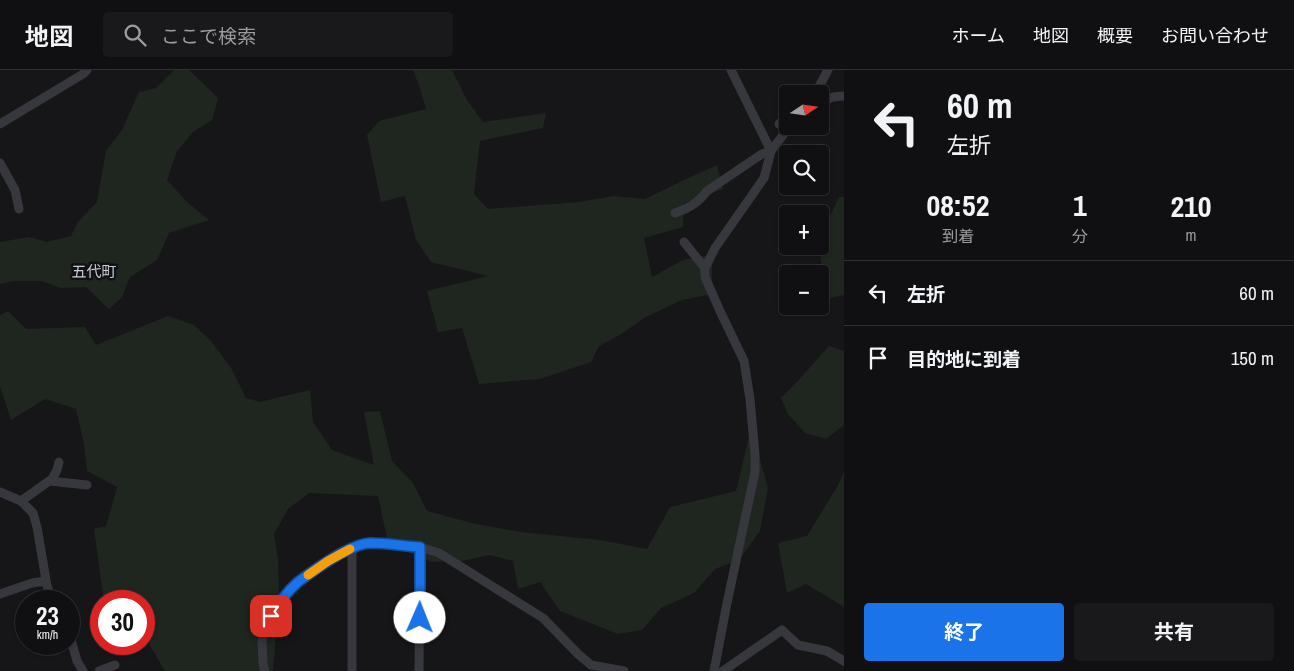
<!DOCTYPE html>
<html lang="ja">
<meta charset="utf-8">
<style>
:root{--surface:#101012;--page:#19191b;--text:#f1f3f6;--muted:#9c9d9f;--line:#303032;--accent:#1a73e8}
body{margin:0;font-family:"Archivo Narrow","Noto Sans JP",sans-serif;background:var(--page);color:var(--text);height:100vh;display:flex;flex-direction:column;font-size:19px;white-space:nowrap}
*{box-sizing:border-box;margin:0}
p{font-size:16px;color:var(--muted)}
.icon{flex:none;width:28px;height:28px;fill:none;stroke:currentColor;stroke-width:2;stroke-linecap:round;stroke-linejoin:round}
.map{position:relative;flex:1;overflow:hidden}
.details{display:flex;flex-direction:column;background:var(--surface);width:450px}
.details>*{flex:none}
.guide{background:#101012;color:var(--text);overflow:hidden}
.needle{width:32px;rotate:77deg}
.fabs{position:absolute;left:779px;top:15px;display:grid;gap:10px}
.fabs a{display:grid;place-items:center;width:50px;height:50px;border-radius:5px;background:var(--surface);box-shadow:0 1px 4px #0004,0 0 0 1px var(--line);font-size:25px}
.speed{position:absolute;left:15px;top:520px;display:flex;gap:10px;font-size:25px;font-weight:700;text-align:center}
.speed>*{display:grid;place-content:center;width:65px;height:65px;border-radius:50%;background:var(--surface);box-shadow:0 1px 4px #0004,0 0 0 1px var(--line);line-height:1}
.speed small{font-size:12px;font-weight:400}
.speed .limit{border:8px solid #d22;background:#fff;color:#111}
.pin{position:absolute;display:grid;place-items:center;width:42px;height:42px;color:#fff;margin:-21px;border-radius:10px;box-shadow:0 2px 8px #0006}
.me{position:absolute;width:55px;margin:-28px;rotate:1deg;stroke-linejoin:round;filter:drop-shadow(0 0 4px #0008)}
.turn{display:flex;align-items:center;gap:18px;height:105px;padding:0 20px;font-size:22px}
.turn .icon{width:65px;height:65px;stroke-width:2.5}
.turn b{display:block;font-size:35px;line-height:42px}
.eta{display:flex;justify-content:space-evenly;align-items:center;height:85px;text-align:center}
.eta b{font-size:30px;font-weight:700;line-height:35px}
.button{display:flex;gap:10px;margin-top:auto;padding:10px 20px}
.button a{flex:1;height:58px;border-radius:5px;background:var(--accent);color:#fff;font-size:20px;font-weight:700;line-height:58px;text-align:center}
.button a+a{background:var(--page);color:var(--text)}
ul{padding:0;list-style:none}
li{display:flex;align-items:center;gap:15px;height:65px;padding:0 20px;border-top:1px solid var(--line)}
li div{flex:1}
li b{display:block;font-size:19px}
li em{font-style:normal}
header{display:flex;align-items:center;gap:30px;box-sizing:border-box;height:70px;padding:0 25px;background:var(--surface);border-bottom:1px solid var(--line)}
header strong{font-size:24px}
nav{display:flex;gap:28px;margin-inline-start:auto;font-size:18px}
.search{width:350px;height:45px;background:var(--page);display:flex;align-items:center;gap:12px;box-sizing:border-box;padding:0 18px;border-radius:5px;color:var(--muted);font-size:19px}
main{display:flex;flex:1;min-height:0}
.map>svg:first-child{display:block}
</style>
<header>
<strong>地図</strong>
<div class="search"><svg class="icon" aria-label="search" viewBox="0 0 24 24"><circle cx="10" cy="10" r="6"/><path d="M15 15l6 6"/></svg>ここで検索</div>
<nav><a>ホーム</a><a>地図</a><a>概要</a><a>お問い合わせ</a></nav>
</header>
<main>
<div class="map">
<svg width="844" height="601" viewBox="0 0 844 601">
<rect width="100%" height="100%" fill="#161618"/>
<g fill="#1e261f">
<path d="M174 0H189L218 28 212 50 193 62 177 81 167 110 187 132 209 150 169 163 157 190 130 207 122 227 109 239 86 217 61 218 42 211H14L0 214V172L29 167 47 172 71 166 78 152 97 132 106 81 122 60 139 22 156 18Z"/>
<path d="M413 0H452L467 30 483 52 546 43 543 58 480 71 474 124 488 139 579 132 613 126 645 129 680 112 717 95 723 119 684 133 683 157 644 168 652 207 683 190 712 185V224L682 230 644 248 620 265 599 276 591 292 540 309 479 314 462 258 438 262 427 221 488 206 431 192 416 170 405 126 381 132 367 65 379 51 426 39 420 18Z"/>
<path d="M839 127H844V225L827 229 820 184 805 183 798 176H820V152L828 150Z"/>
<path d="M8 241 26 259 85 257 96 275 168 246 194 255 211 271 231 298 246 328 260 332 310 320 313 352 332 380 374 395 364 342 380 341 392 391 413 413 427 441 476 454 521 462 600 470 647 479 670 437 736 421 751 358 768 418 760 461 739 490 715 499 694 523 661 538 642 560 618 564 560 541 540 512 518 519 513 491 490 485 462 491 431 492 388 473 378 426 309 423 288 439 274 464 278 488 279 526 273 601H165L145 567H144V531H105L103 525 94 459 106 456 117 417 87 401 84 374 76 339 45 329 11 350 0 316V245Z"/>
<path d="M829 276 844 281V355L826 369 805 363 788 344 781 328 797 312Z"/>
<path d="M844 402V537L806 514 787 523 778 473 807 466 837 417Z"/>
</g>
<g fill="none" stroke-linecap="round" stroke-linejoin="round">
<g stroke="#37383d" stroke-width="9">
<path d="M731 0 771 81"/>
<path d="M815 24 828 0"/>
<path d="M820 33 833 27 844 26"/>
<path d="M0 54 83 4 87 0"/>
<path d="M779 54 788 45"/>
<path d="M0 93 15 120 19 139"/>
<path d="M675 143C689 138 698 133 707 121L762 84 771 81"/>
<path d="M684 172 705 198"/>
<path d="M50 411 87 415"/>
<path d="M0 422 21 431 33 443 37 457 47 516 53 531"/>
<path d="M21 431 52 409 57 400 59 392"/>
<path d="M352 478V601"/>
<path d="M0 524 32 513 46 511"/>
<path d="M69 563 77 591 83 601"/>
<path d="M99 601 115 595"/>
<path d="M265 601 263 595 262 571 266 554 276 537 297 513 328 491 352 478 368 473 420 477 439 483 543 548 578 584 591 595 624 601"/>
<path d="M419 601 420 477"/>
<path d="M714 601 727 533 755 402V385L750 329 744 291 720 241 705 207V198L715 178 764 108 771 81 790 56"/>
<path d="M723 601 782 560 798 575 827 581 844 591"/>
</g>
</g>
<g fill="none" stroke-linecap="round" stroke-linejoin="round">
<defs>
<path id="route" d="M271 546C278 534 288 521 298 512 314 500 350 474 370 473 386 473 404 476 420 477V548"/>
</defs>
<use href="#route" stroke="#114b97" stroke-width="12"/>
<use href="#route" stroke="#1a73e8" stroke-width="9"/>
<path stroke="#f59e0b" stroke-width="9" d="M308 505 328 491 350 479"/>
</g>
<g text-anchor="middle" dominant-baseline="central" stroke-width="5" stroke-linejoin="round" paint-order="stroke">
<g font-size="15" fill="#c9ccd4" stroke="#111113">
<text x="94" y="201">五代町</text>
</g>
</g>
</svg>
<div class="fabs">
<a><svg class="needle" viewBox="-14 -14 28 28"><path d="M0-13l5 13h-10z" fill="#e53935"/><path d="M0 13l5-13h-10z" fill="#9c9d9f"/></svg></a>
<a><svg class="icon" aria-label="search" viewBox="0 0 24 24"><circle cx="10" cy="10" r="6"/><path d="M15 15l6 6"/></svg></a>
<a>+</a>
<a>−</a>
</div>
<div class="speed"><div>23<small>km/h</small></div><div class="limit">30</div></div>
<div class="pin" style="left:271px;top:546px;background:#d93025"><svg class="icon" aria-label="arrive" viewBox="0 0 24 24"><path d="M6 21V4h12l-3 4 3 4H6"/></svg></div>
<svg class="me" style="left:420px;top:548px" viewBox="-20 -20 40 40"><circle r="19" fill="#fff"/><path d="M0-13L10 11 0 6-10 11z" fill="#1a73e8"/></svg>
</div>
<section class="details">
<div class="guide">
<div class="turn"><svg class="icon" aria-label="left" viewBox="0 0 24 24"><path d="M17 20v-9H6M10 6l-5 5 5 5"/></svg><div><b>60 m</b>左折</div></div>
</div>
<div class="eta">
<div><b>08:52</b><p>到着</p></div>
<div><b>1</b><p>分</p></div>
<div><b>210</b><p>m</p></div>
</div>
<ul>
<li><svg class="icon" aria-label="left" viewBox="0 0 24 24"><path d="M17 20v-9H6M10 6l-5 5 5 5"/></svg><div><b>左折</b></div><em>60 m</em></li>
<li><svg class="icon" aria-label="arrive" viewBox="0 0 24 24"><path d="M6 21V4h12l-3 4 3 4H6"/></svg><div><b>目的地に到着</b></div><em>150 m</em></li>
</ul>
<div class="button"><a>終了</a><a>共有</a></div>
</section>
</main>
